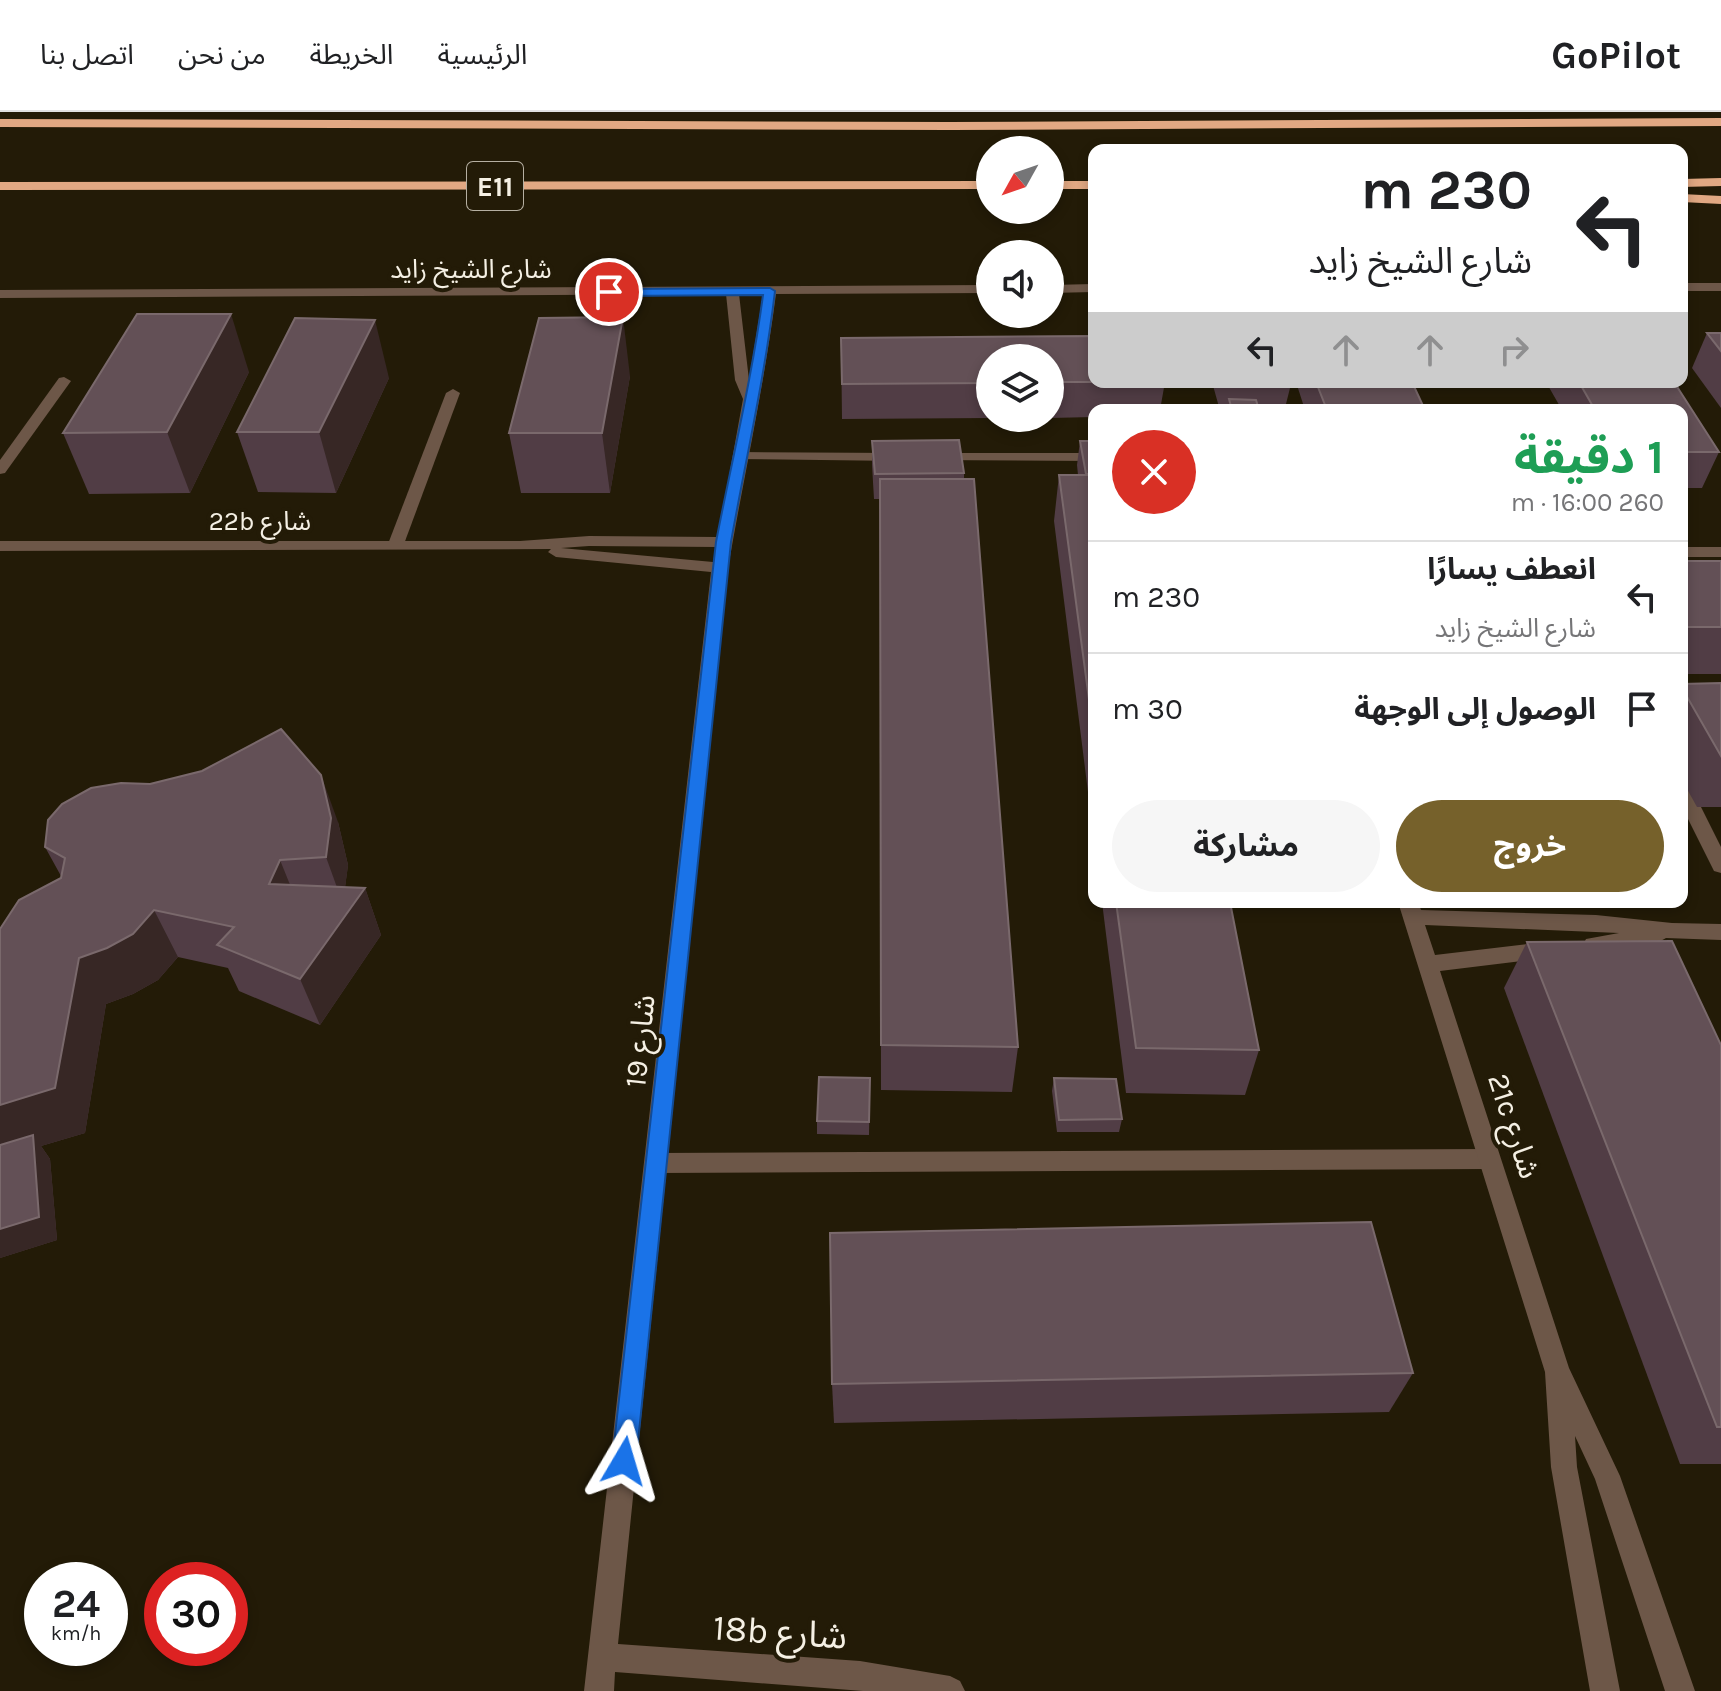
<!DOCTYPE html>
<html lang="ar">
<meta charset="utf-8">
<style>
:root{--surface:#fff;--page:#f6f6f6;--text:#202124;--muted:#757577;--line:#e0e0e0;--accent:#76612b}
body{margin:0;font-family:Karla,"Noto Sans Arabic",sans-serif;background:var(--page);color:var(--text);direction:rtl;height:100vh;display:flex;flex-direction:column;font-size:30px;white-space:nowrap}
*{box-sizing:border-box;margin:0}
p{font-size:26px;color:var(--muted)}
.icon{flex:none;width:44px;height:44px;fill:none;stroke:currentColor;stroke-width:2;stroke-linecap:round;stroke-linejoin:round}
.map{position:relative;flex:1;overflow:hidden;direction:ltr}
.details{position:absolute;left:1088px;top:292px;width:600px;height:504px;display:flex;flex-direction:column;background:var(--surface);border-radius:16px;box-shadow:0 4px 12px #0003;direction:rtl}
.details>*{flex:none}
.hud{position:absolute;left:1088px;top:32px;width:600px;height:244px;border-radius:16px;box-shadow:0 4px 12px #0003;direction:rtl;background:#fff;color:var(--text);overflow:hidden}
.needle{width:52px;rotate:230deg}
.fabs{position:absolute;left:976px;top:24px;display:grid;gap:16px}
.fabs a{display:grid;place-items:center;width:88px;height:88px;border-radius:50%;background:var(--surface);box-shadow:0 4px 12px #0003;font-size:40px}
.speed{position:absolute;left:24px;top:1450px;display:flex;gap:16px;font-size:40px;font-weight:700;text-align:center}
.speed>*{display:grid;place-content:center;width:104px;height:104px;border-radius:50%;background:var(--surface);box-shadow:0 4px 12px #0003;line-height:1}
.speed small{font-size:20px;font-weight:400}
.speed .limit{border:12px solid #d22;background:#fff;color:#111}
.pin{position:absolute;display:grid;place-items:center;width:68px;height:68px;color:#fff;margin:-34px;border:4px solid #fff;border-radius:50%;box-shadow:0 2px 8px #0007}
.me{position:absolute;width:88px;margin:-44px;rotate:7deg;stroke-linejoin:round;filter:drop-shadow(0 0 6px #0008)}
.turn{display:flex;align-items:center;gap:28px;height:168px;padding:0 24px;font-size:36px}
.turn .icon{width:104px;height:104px;stroke-width:2.5}
.turn b{display:block;font-size:56px;line-height:68px}
.lanes{display:flex;align-items:center;height:76px;padding:0 24px;background:#0003;justify-content:center;gap:40px;direction:ltr}
.lanes .off{opacity:.35}
.round{display:grid;place-items:center;flex:none;width:84px;height:84px;border-radius:42px;background:var(--page)}
.overview{display:flex;align-items:center;justify-content:space-between;height:136px;padding:0 24px}
h1{font-size:48px;font-weight:700;line-height:60px;color:#1e9e55}
.cta{display:flex;gap:16px;margin-top:auto;padding:16px 24px}
.cta a{flex:1;height:92px;border-radius:48px;background:var(--accent);color:#fff;font-size:32px;font-weight:700;line-height:92px;text-align:center}
.cta a+a{background:var(--page);color:var(--text)}
ul{padding:0;list-style:none}
li{display:flex;align-items:center;gap:24px;height:112px;padding:0 24px;border-top:2px solid var(--line)}
li div{flex:1}
li b{display:block;font-size:30px}
li em{font-style:normal}
header{display:flex;align-items:center;gap:48px;box-sizing:border-box;height:112px;padding:0 40px;background:var(--surface);border-bottom:2px solid var(--line)}
header strong{font-size:38px}
nav{display:flex;gap:44px;margin-inline-start:auto;font-size:28px}
.map>svg:first-child{display:block}
</style>
<header>
<strong>GoPilot</strong>
<nav><a>الرئيسية</a><a>الخريطة</a><a>من نحن</a><a>اتصل بنا</a></nav>
</header>
<div class="map">
<svg width="1721" height="1579" viewBox="0 0 1721 1579">
<rect width="100%" height="100%" fill="#231b07"/>
<g fill="none" stroke-linecap="round" stroke-linejoin="round">
<g fill="#6d5748" fill-rule="evenodd">
<path d="M64 265 71 269 5 361 0 362V348L59 266Z"/>
<path d="M453 277 460 281 404 432 396 437 390 435 388 432 446 281Z"/>
<path d="M739 340 899 341 906 345 899 349 734 347V341Z"/>
<path d="M935 341H1094V349L930 348V342Z"/>
<path d="M1682 670 1689 671 1721 735V761L1714 759 1682 695Z"/>
<path d="M1489 1037 1497 1040 1500 1047 1497 1054 1489 1057 657 1061 649 1058 645 1051 649 1044 657 1041Z"/>
</g>
<g fill="#6d5748" fill-rule="evenodd">
<rect x="1682" y="171" width="39" height="8"/>
<path d="M1094 172V180L1050 181V173Z"/>
<path d="M990 173V181L776 182C764 274 744 364 728 456L618 1532 860 1549 950 1564 960 1569 965 1579H863L615 1560 614 1579H584L711 460 556 445 548 440 551 437 0 439V429H520L589 424 718 425 743 287 735 268 726 182 0 186V178ZM739 182H763L749 268ZM589 434 716 435 713 450 561 436Z"/>
<rect x="1682" y="435" width="39" height="10"/>
<path d="M1398 790H1418L1421 798 1596 803 1672 811 1721 812V828L1666 826 1657 831 1593 841 1586 839 1583 833 1586 827 1619 821 1425 813 1435 843 1546 830 1553 832 1556 838 1553 844 1546 846 1440 859 1569 1256 1620 1364 1695 1579H1665L1595 1367 1575 1324 1577 1355 1620 1579H1590L1551 1355 1545 1260Z"/>
</g>
<g fill="#e1a883" fill-rule="evenodd">
<path d="M1721 6V14L950 18 0 15V7L950 10Z"/>
<path d="M1721 66V74L1682 75V67Z"/>
<path d="M990 69V77L0 78V70Z"/>
<rect x="1050" y="69" width="44" height="8"/>
<path d="M1682 82 1721 84V92L1682 90Z"/>
</g>
</g>
<g fill="#513d45">
<path d="M1707 221H1721V296L1692 256Z"/>
<path d="M1094 224V270H1165L1160 298H1094V305L1050 306V246H990V306L842 307 841 226Z"/>
<path d="M249 260 190 381 89 382 63 321Z"/>
<path d="M630 264 610 381H521L509 321Z"/>
<path d="M389 266 336 381 258 380 237 320Z"/>
<path d="M1212 270H1290L1291 272 1285 296H1258L1259 298H1227L1228 296 1219 295Z"/>
<path d="M1296 270H1412L1425 298H1305Z"/>
<path d="M1546 270H1674L1719 340 1702 376H1682V298H1562Z"/>
<path d="M872 329 964 361V367L1018 935 1012 980 881 978 880 387H874L872 353Z"/>
<path d="M1080 329H1094V728L1054 409 1059 363H1078L1077 353Z"/>
<rect x="1682" y="449" width="39" height="113"/>
<path d="M1721 571V695H1697L1682 668V576Z"/>
<path d="M338 710 348 753 345 775 365 776 381 823 320 913 239 879 228 856 178 845 158 868 133 882 106 892 85 1021 41 1034 50 1047 57 1128 0 1146 61 764 45 735Z"/>
<path d="M1102 790H1230L1259 938 1245 983 1126 981Z"/>
<path d="M1527 830 1721 933V1352H1680L1504 876Z"/>
<path d="M870 966 869 1023 817 1022V1009Z"/>
<path d="M1054 966 1122 1007 1119 1020H1057L1052 979Z"/>
<path d="M1413 1261 1389 1300 834 1311 832 1272Z"/>
</g>
<g fill="#372725">
<path d="M231 202 249 260 190 381 167 320Z"/>
<path d="M623 205 630 264 610 381 602 321Z"/>
<path d="M375 208 389 266 336 381 319 320Z"/>
<path d="M321 663 338 710 348 753 343 792 326 745Z"/>
<path d="M280 748 299 795 269 772Z"/>
<path d="M365 776 381 823 320 913 300 867Z"/>
<path d="M154 798 178 845 158 868 133 882 106 892 85 1021 41 1034 50 1047 57 1128 0 1146V993L79 846Z"/>
</g>
<g fill="#635056" stroke="#7a696c" stroke-width="2">
<path d="M137 202H231L167 320 63 321Z"/>
<path d="M623 205 602 321H509L539 206Z"/>
<path d="M295 206 375 208 319 320H237Z"/>
<path d="M1707 221H1721V239Z"/>
<path d="M1094 224V270H1050V246H990V271L842 272 841 226Z"/>
<path d="M1223 270H1290L1291 272 1223 271Z"/>
<path d="M1316 270H1412L1425 298H1327Z"/>
<path d="M1579 270H1674L1719 340H1682V298H1595Z"/>
<path d="M1229 287 1256 288 1259 298H1232Z"/>
<path d="M959 328 964 361 875 362 872 329Z"/>
<path d="M1080 329H1094V362H1086Z"/>
<path d="M1059 363H1094V625Z"/>
<path d="M880 367H974L1018 935 881 933Z"/>
<rect x="1682" y="449" width="39" height="66"/>
<path d="M1721 571V644L1682 576V572Z"/>
<path d="M281 617 321 663 331 706 326 745 280 748 269 772 365 776 300 867 217 833 234 815 154 798 133 822 107 836 79 846 55 976 0 993V817L19 788 61 766 65 746 45 735 48 708 62 692 91 676 121 671 150 672 202 659Z"/>
<path d="M1116 790H1230L1259 938 1136 936Z"/>
<path d="M1672 829 1721 933V1315H1717L1527 830Z"/>
<path d="M819 965 870 966 869 1010 817 1009Z"/>
<path d="M1054 966 1116 967 1122 1007 1059 1008Z"/>
<path d="M33 1023 39 1105 0 1117V1033Z"/>
<path d="M1371 1110 1413 1261 832 1272 830 1121Z"/>
</g>
<path fill="#1a73e8" stroke="#114b97" stroke-width="2" d="M770 176 775 179C765 264 746 346 731 430L636 1349 633 1358 624 1361 615 1358 612 1349 716 430C732 347 752 266 763 183L609 184 604 180 609 177Z"/>
<g text-anchor="middle" dominant-baseline="central" stroke-width="8" stroke-linejoin="round" paint-order="stroke">
<g font-size="26" fill="#f5f0e4" stroke="#231b07">
<text x="471" y="157">شارع الشيخ زايد</text>
<text x="260" y="409">22b شارع</text>
</g>
<rect fill="#231b07" stroke="#b6b0a2" stroke-width="2" x="467" y="50" width="56" height="48" rx="6"/>
<g font-size="28" font-weight="bold" fill="#f5f0e4">
<text x="495" y="74">E11</text>
</g>
<g font-size="30" fill="#f5f0e4" stroke="#231b07">
<text transform="translate(640 929) rotate(-84)">شارع 19</text>
<text transform="translate(1514 1014) rotate(72)">21c شارع</text>
</g>
<g font-size="36" fill="#f5f0e4" stroke="#231b07">
<text transform="translate(780 1520) rotate(4)">18b شارع</text>
</g>
</g>
</svg>
<div class="fabs">
<a><svg class="needle" viewBox="-14 -14 28 28"><path d="M0-13l5 13h-10z" fill="#e53935"/><path d="M0 13l5-13h-10z" fill="#757577"/></svg></a>
<a><svg class="icon" aria-label="sound" viewBox="0 0 24 24"><path d="M4 9h4l5-4v14l-5-4H4zM17 9q2 3 0 6"/></svg></a>
<a><svg class="icon" aria-label="layers" viewBox="0 0 24 24"><path d="M12 4l9 5-9 5-9-5zM3 14l9 5 9-5"/></svg></a>
</div>
<div class="speed"><div>24<small>km/h</small></div><div class="limit">30</div></div>
<div class="pin" style="left:609px;top:180px;background:#d93025"><svg class="icon" aria-label="arrive" viewBox="0 0 24 24"><path d="M6 21V4h12l-3 4 3 4H6"/></svg></div>
<svg class="me" style="left:624px;top:1349px" viewBox="-20 -20 40 40"><path d="M0-17L14 15 0 8-14 15z" fill="#1a73e8" stroke="#fff" stroke-width="4"/></svg>
<div class="hud">
<div class="turn"><svg class="icon" aria-label="left" viewBox="0 0 24 24"><path d="M17 20v-9H6M10 6l-5 5 5 5"/></svg><div><b>230 m</b>شارع الشيخ زايد</div></div>
<div class="lanes"><svg class="icon" aria-label="left" viewBox="0 0 24 24"><path d="M17 20v-9H6M10 6l-5 5 5 5"/></svg><svg class="icon off" aria-label="ahead" viewBox="0 0 24 24"><path d="M12 20V5M6 11l6-6 6 6"/></svg><svg class="icon off" aria-label="ahead" viewBox="0 0 24 24"><path d="M12 20V5M6 11l6-6 6 6"/></svg><svg class="icon off" aria-label="right" viewBox="0 0 24 24"><path d="M7 20v-9h11M14 6l5 5-5 5"/></svg></div>
</div>
<section class="details">
<div class="overview"><div><h1>1 دقيقة</h1><p>260 m · 16:00</p></div><a class="round" style="background:#d93025;color:#fff"><svg class="icon" aria-label="close" viewBox="0 0 24 24"><path d="M6 6l12 12M18 6L6 18"/></svg></a></div>
<ul>
<li><svg class="icon" aria-label="left" viewBox="0 0 24 24"><path d="M17 20v-9H6M10 6l-5 5 5 5"/></svg><div><b>انعطف يسارًا</b><p>شارع الشيخ زايد</p></div><em>230 m</em></li>
<li><svg class="icon" aria-label="arrive" viewBox="0 0 24 24"><path d="M6 21V4h12l-3 4 3 4H6"/></svg><div><b>الوصول إلى الوجهة</b></div><em>30 m</em></li>
</ul>
<div class="cta"><a>خروج</a><a>مشاركة</a></div>
</section>
</div>
